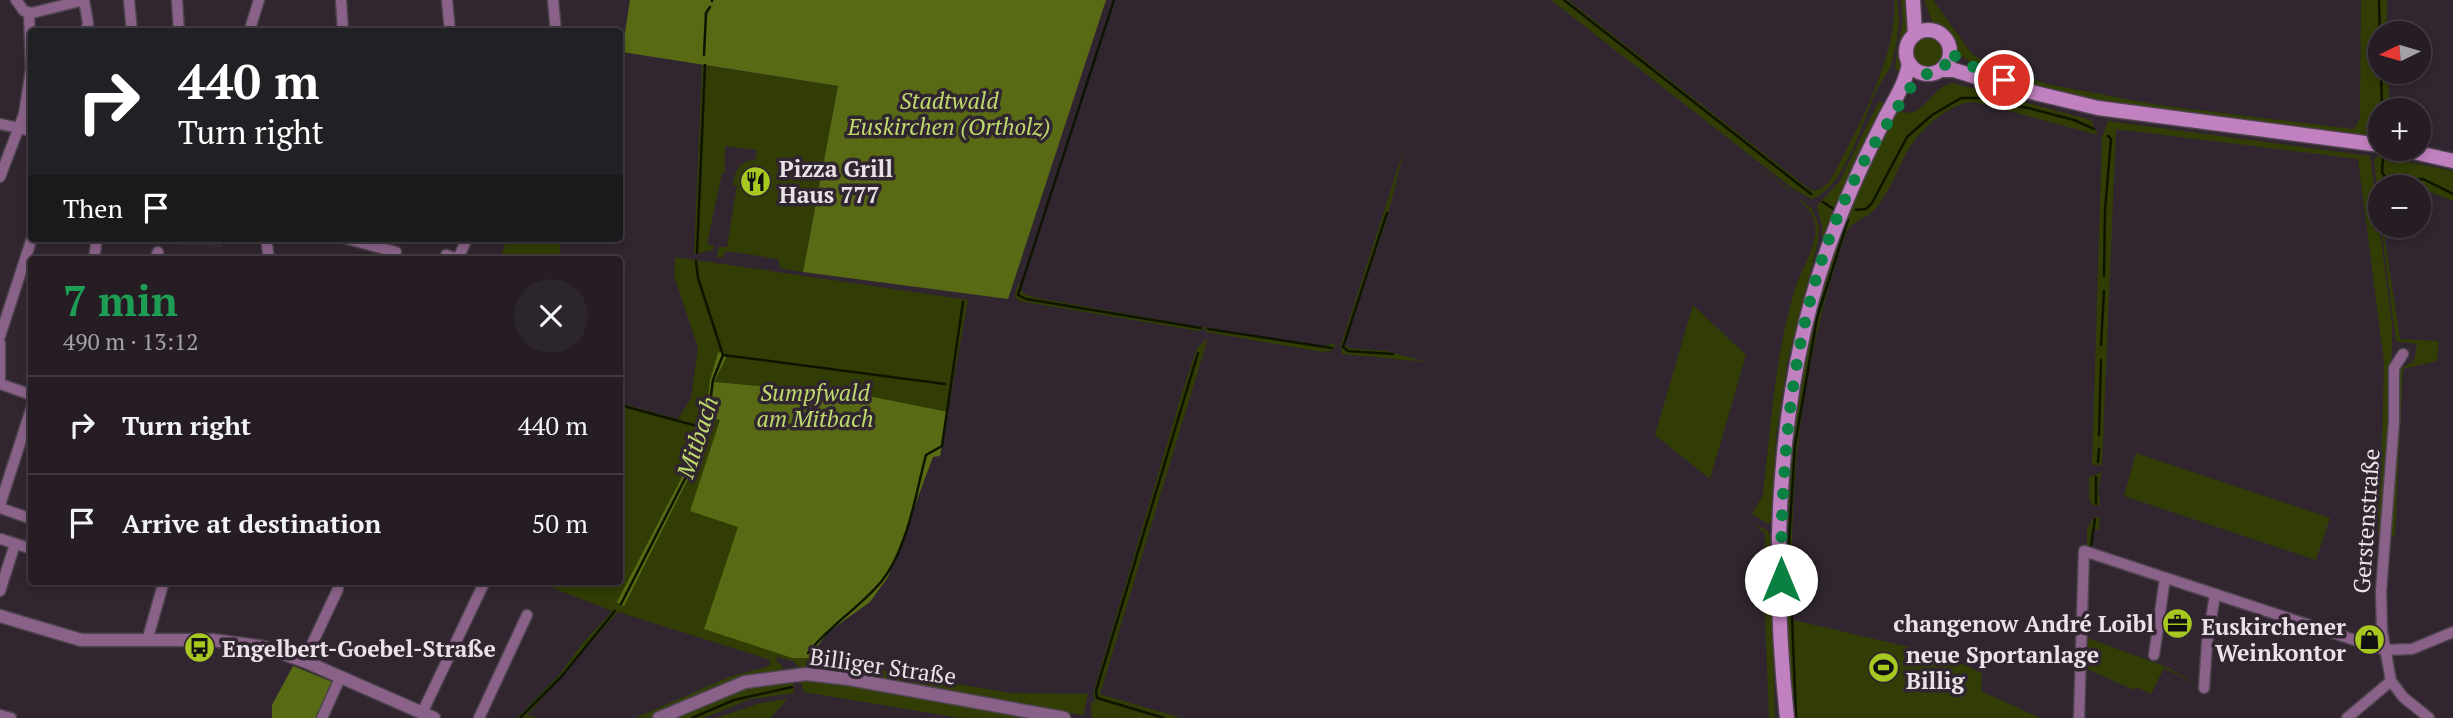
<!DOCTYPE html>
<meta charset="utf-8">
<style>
:root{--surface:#251c24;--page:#2d252c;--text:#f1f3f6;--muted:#a3a1a6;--line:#423a41}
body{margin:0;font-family:"PT Serif",serif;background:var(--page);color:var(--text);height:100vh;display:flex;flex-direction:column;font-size:26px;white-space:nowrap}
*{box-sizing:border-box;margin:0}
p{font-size:23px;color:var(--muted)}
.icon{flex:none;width:38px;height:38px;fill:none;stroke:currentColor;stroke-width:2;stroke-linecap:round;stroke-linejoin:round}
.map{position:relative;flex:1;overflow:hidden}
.panel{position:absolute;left:28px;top:256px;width:595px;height:329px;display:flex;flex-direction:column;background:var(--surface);border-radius:7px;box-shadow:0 4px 10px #0003,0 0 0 2px var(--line)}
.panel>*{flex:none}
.banner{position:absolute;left:28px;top:28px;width:595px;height:214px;border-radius:7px;box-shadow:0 4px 10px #0003,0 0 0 2px var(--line);background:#202124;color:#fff;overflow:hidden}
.needle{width:46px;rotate:265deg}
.fabs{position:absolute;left:2368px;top:21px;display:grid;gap:14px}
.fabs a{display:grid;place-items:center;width:63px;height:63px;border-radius:50%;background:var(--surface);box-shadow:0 4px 10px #0003,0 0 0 2px var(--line);font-size:35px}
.pin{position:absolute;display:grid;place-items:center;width:60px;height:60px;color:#fff;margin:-30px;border:4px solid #fff;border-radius:50%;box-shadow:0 2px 7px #0007}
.me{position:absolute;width:77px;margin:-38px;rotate:0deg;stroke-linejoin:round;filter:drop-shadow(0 0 5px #0008)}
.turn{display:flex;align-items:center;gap:24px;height:147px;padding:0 35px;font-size:32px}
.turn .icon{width:91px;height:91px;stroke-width:2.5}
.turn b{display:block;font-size:49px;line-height:60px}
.then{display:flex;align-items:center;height:66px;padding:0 35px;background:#0003;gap:14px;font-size:26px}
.round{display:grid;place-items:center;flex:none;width:74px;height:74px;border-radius:37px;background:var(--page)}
.head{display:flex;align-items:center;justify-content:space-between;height:119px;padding:0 35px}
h1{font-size:42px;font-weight:700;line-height:52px;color:#1e9e55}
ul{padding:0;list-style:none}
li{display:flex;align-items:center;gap:21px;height:98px;padding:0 35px;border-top:2px solid var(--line)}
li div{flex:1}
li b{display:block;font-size:26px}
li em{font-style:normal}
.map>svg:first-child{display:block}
</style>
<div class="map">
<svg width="2453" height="718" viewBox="0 0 2453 718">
<rect width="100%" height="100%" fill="#312630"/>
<path fill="#3d2e3d" d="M161 238H221L222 247 169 244Z"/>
<g fill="#313d05">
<path d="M1551 0H1568L1812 191 1821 189 1830 181C1855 134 1899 53 1894 0H1897C1901 20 1897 45 1891 65 1887 75 1879 84 1875 93 1862 123 1845 187 1812 199L1792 188Z"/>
<path d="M1901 0H1910V31L1903 43 1904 64 1901 74 1895 67 1903 20Z"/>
<path d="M1924 0H1933L1972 54 1998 68 2047 84 2158 105 2354 129 2360 118 2361 0H2387V33H2380V72H2388L2390 110H2380V141L2108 104 2017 81 1979 67 1958 54 1948 34 1932 21Z"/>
<circle cx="1928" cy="52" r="16"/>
<path d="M702 65 838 86 803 272 780 268 778 259 727 251 721 258 717 257 719 247H727L737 186 733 185C735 169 740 162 756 159L757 150 725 146V173H722L707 244 714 246 713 250 694 254Z"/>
<path d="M1953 83 2091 120 2098 135 1975 102C1961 103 1952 107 1940 116 1898 146 1904 173 1876 208 1868 218 1855 219 1847 231 1802 356 1787 488 1793 620L1943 655 1982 673 1981 691 2040 718H1791C1782 504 1782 300 1898 111 1925 121 1929 87 1953 83Z"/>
<path d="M1879 101 1887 105 1822 247V226L1817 206 1840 181Z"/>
<path d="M2108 121 2370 156 2392 324 2391 419 2382 533H2378L2379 518 2374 516 2382 442 2384 362 2358 159 2116 129 2102 465H2092L2102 138Z"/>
<path d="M1405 146 1387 219 1345 344 1349 348 1387 351 1426 362 1342 354 1341 345Z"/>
<path d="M1737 150 1811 208 1819 225 1818 242 1787 363 1776 436 1771 521 1768 524 1752 514 1763 495C1771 424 1775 351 1797 283 1804 264 1822 238 1813 217 1803 196 1756 166 1737 150Z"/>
<path d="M2378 156 2453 171V201L2418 187H2380V218L2374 159Z"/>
<path d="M2381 226H2383L2400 339 2439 341 2437 361 2403 369 2395 536H2389L2397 371 2414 361 2417 344 2396 341Z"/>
<path d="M507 238 561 239 559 259 501 257Z"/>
<path d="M675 257 968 300 940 456H933L828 632 809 657 1009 693 1088 694 1083 715 860 676 802 670 793 661 777 657 776 661 782 665V670L721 685 649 718H635L729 677 769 666 771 660 618 612C587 646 559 681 527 715L538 718H517L559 675 582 644 612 611 535 581H620V403L678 419 691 398 698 348 674 276Z"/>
<path d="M1018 283 1024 294 1037 298 1288 342 1323 346 1336 343 1333 350 1323 352 1206 332 1205 328 1199 331 1019 301 1015 296Z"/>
<path d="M1693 305 1746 355 1710 479 1655 435Z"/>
<path d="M1208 338 1100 694 1182 718H1092L1091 702H1095L1093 694 1183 390 1197 348Z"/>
<path d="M2136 453 2330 518 2316 560 2124 496Z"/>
<path d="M2102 472 2098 487 2100 505 2094 506 2089 500V477Z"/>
<path d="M2094 517H2100L2099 530 2092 529 2091 550 2087 547V529Z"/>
<path d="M1755 525 1767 530 1770 536 1775 718H1769L1764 591 1765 534Z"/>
<path d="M2088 638 2169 668 2199 686 2164 668 2151 694 2136 687 2134 690 2087 669Z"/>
<path d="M793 679 794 693 751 699 703 718H670L741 687Z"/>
<path d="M814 679 1040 718H961L804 692 801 682Z"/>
<path d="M788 699 770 718H716L761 703Z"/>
</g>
<g fill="#586a14">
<path d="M630 0H1106L1008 299 803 272 838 86 622 52Z"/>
<path d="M723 351 726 358 714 382 868 396 948 412 940 456 933 457 888 577 870 602 828 632 809 658H792L704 629 738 527 690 511 720 420 711 417 702 427 691 473 624 606 617 602 683 475 696 424 706 416 710 380 718 353Z"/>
<path d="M293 666 335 683 318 718H272V705Z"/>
</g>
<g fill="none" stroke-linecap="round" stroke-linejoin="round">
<g stroke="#0e1400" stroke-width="2.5">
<path d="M1114 0 1018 295 1026 299 1201 328"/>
<path d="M1564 0 1811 194"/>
<path d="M2379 0 2380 38"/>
<path d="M712 1V0"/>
<path d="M704 55 706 13 710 7"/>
<path d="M2381 72 2382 110"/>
<path d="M2383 158 2382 172 2387 180 2423 179 2453 194"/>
<path d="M1823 202 1835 210"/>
<path d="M1856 210 1866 209 1872 203 1907 137 1932 115 1961 98H1982L2028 108 2074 120 2094 129"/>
<path d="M1387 213 1343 347 1348 351 1393 354"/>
<path d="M697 253 705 65"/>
<path d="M2104 276 2105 210 2111 139 2108 136"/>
<path d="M1208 329 1332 348"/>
<path d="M2101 345 2104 291"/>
<path d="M723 355 945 384"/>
<path d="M620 405 697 426"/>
<path d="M2099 435 2101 360"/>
<path d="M2098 462 2099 449"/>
<path d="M2096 504V477"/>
<path d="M2091 546 2095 519"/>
<path d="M2089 563V561"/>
<path d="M621 604 688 473 699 426 708 418 713 380 723 355 698 278 696 261"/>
<path d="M808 653C829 626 859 608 881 582 908 549 915 496 926 455L942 446 963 302"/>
<path d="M520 718 561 677 615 611"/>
<path d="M692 718 734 700 792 687"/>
<path d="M1164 718 1097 698 1096 691 1198 353"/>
<path d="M1796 718 1789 540 1795 445 1817 318 1848 220"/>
</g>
<defs>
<g id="minor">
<path d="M16 0 24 11 32 13 84 0"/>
<path d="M84 0 88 23 86 32"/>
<path d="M129 0 132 32"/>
<path d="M177 0 179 32"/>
<path d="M341 0 343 32"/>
<path d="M447 0 450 32"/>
<path d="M553 0 556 32"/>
<path d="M249 32 259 0"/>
<path d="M0 124 32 131"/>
<path d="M0 177 24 114 31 69 29 13"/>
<path d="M266 238 269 259"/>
<path d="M344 238 396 252"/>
<path d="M446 255 458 259 465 243"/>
<path d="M94 259 97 238"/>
<path d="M155 259 158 252"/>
<path d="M0 336 32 238"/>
<path d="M0 343V382"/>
<path d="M2403 354 2394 368V422L2381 592 2382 631 2391 681 2403 697 2429 718"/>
<path d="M0 384 32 395"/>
<path d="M0 505 32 406"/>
<path d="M0 508 32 519"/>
<path d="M1 539 32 549"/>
<path d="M0 591 15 544"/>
<path d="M147 641 164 581"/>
<path d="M2154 655 2165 578"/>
<path d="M304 661 338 589"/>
<path d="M2204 688 2207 643 2215 595"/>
<path d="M422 713 485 581"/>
<path d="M0 715 11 718"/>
<path d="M322 718 341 676"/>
<path d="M479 718 527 615"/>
<path d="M2079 718 2084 551 2385 650 2412 649 2453 632"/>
<path d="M2347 718 2391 681"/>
</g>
<g id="tertiary">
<path d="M0 616 81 640H212L264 647 304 661 434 718"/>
<path d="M659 718 745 682 806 674 849 679 1064 718"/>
</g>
<g id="secondary">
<path d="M1913 0 1915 34"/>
<circle cx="1928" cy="52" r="22"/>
<path d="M1941 70H1954L2002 85 2098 108 2380 145"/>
<path d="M2400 149 2453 161"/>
<path d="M1787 718C1770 560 1776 387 1832 237 1847 196 1866 155 1886 116 1895 99 1906 83 1909 63"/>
</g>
</defs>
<use href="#minor" stroke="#4e444e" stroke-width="13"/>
<use href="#tertiary" stroke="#4e444e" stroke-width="15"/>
<use href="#secondary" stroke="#4e444e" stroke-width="17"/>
<use href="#minor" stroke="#8a6289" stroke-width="10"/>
<use href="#tertiary" stroke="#8a6289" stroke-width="12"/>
<use href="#secondary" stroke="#c180bf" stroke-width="14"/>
</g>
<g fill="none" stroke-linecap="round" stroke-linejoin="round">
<path stroke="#0b8043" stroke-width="12" stroke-dasharray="0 21.6" d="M1781 580C1781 424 1798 253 1889 121 1899 107 1906 89 1920 78 1927 72 1936 73 1944 68L1950 51 1960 61 2004 80"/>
</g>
<defs>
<symbol id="restaurant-disc" viewBox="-11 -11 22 22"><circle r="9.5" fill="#a6c820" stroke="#312630"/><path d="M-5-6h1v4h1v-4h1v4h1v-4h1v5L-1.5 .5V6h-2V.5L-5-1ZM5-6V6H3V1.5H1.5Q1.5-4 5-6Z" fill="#111"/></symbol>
<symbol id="office-disc" viewBox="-11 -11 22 22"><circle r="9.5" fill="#a6c820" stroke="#312630"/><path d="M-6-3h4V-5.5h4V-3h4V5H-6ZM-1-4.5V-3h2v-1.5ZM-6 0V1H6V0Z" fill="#111"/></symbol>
<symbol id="shop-disc" viewBox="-11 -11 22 22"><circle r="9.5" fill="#a6c820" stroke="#312630"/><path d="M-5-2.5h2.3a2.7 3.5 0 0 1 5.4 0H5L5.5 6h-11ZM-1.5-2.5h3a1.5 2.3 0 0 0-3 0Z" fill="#111"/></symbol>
<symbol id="bus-disc" viewBox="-11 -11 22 22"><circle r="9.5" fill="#a6c820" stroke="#312630"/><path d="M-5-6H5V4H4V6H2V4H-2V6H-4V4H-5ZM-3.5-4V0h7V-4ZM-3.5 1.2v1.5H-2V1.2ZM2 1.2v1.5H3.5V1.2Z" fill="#111"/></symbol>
<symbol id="stadium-disc" viewBox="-11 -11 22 22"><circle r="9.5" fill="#a6c820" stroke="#312630"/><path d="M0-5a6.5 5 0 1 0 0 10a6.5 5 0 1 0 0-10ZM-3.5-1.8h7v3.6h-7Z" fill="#111"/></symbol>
</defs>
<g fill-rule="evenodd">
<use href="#restaurant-disc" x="738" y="164" width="35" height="35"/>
<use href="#office-disc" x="2160" y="606" width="35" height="35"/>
<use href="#shop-disc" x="2352" y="622" width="35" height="35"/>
<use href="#bus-disc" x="182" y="630" width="35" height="35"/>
<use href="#stadium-disc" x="1866" y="650" width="35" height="35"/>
</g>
<g text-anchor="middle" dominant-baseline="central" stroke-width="7" stroke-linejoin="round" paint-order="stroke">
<g font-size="23" font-style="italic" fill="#beda6d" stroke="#312630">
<text x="949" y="100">Stadtwald<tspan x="949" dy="26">Euskirchen (Ortholz)</tspan></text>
<text x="815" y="392">Sumpfwald<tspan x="815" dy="26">am Mitbach</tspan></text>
</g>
<g font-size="23" font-weight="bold" fill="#e9e2e9" stroke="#312630" text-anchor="start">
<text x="779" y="168">Pizza Grill<tspan x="779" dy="26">Haus 777</tspan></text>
<text x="2154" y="623" text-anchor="end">changenow André Loibl</text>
<text x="2346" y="626" text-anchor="end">Euskirchener<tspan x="2346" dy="26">Weinkontor</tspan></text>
<text x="222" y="648">Engelbert-Goebel-Straße</text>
<text x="1906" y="654">neue Sportanlage<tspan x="1906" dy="26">Billig</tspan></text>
</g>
<g font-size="23" fill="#e9e2e9" stroke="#312630">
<text transform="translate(2366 521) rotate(-86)">Gerstenstraße</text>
<text transform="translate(883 666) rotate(8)">Billiger Straße</text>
</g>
<g font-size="24" font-style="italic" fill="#beda6c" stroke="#312630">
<text transform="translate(697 437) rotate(-72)">Mitbach</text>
</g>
</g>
</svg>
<div class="fabs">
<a><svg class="needle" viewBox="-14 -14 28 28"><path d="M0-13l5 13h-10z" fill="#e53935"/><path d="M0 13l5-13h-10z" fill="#a3a1a6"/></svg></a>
<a>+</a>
<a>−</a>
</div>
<div class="pin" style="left:2004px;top:80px;background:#d93025"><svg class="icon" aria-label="arrive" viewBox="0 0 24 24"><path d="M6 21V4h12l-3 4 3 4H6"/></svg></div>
<svg class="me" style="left:1781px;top:580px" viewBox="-20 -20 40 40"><circle r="19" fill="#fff"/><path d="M0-13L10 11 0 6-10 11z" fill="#0b8043"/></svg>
<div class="banner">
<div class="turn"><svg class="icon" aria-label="right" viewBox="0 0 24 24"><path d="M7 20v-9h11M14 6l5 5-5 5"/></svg><div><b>440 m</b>Turn right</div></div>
<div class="then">Then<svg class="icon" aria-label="arrive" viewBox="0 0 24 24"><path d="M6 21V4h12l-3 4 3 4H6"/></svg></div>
</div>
<section class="panel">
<div class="head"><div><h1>7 min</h1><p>490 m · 13:12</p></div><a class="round"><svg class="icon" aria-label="close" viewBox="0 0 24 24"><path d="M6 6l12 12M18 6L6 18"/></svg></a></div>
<ul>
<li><svg class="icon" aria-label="right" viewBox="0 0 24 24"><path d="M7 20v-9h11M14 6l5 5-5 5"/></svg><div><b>Turn right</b></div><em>440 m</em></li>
<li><svg class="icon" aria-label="arrive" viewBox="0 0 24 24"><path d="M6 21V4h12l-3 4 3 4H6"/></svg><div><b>Arrive at destination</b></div><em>50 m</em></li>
</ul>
</section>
</div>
